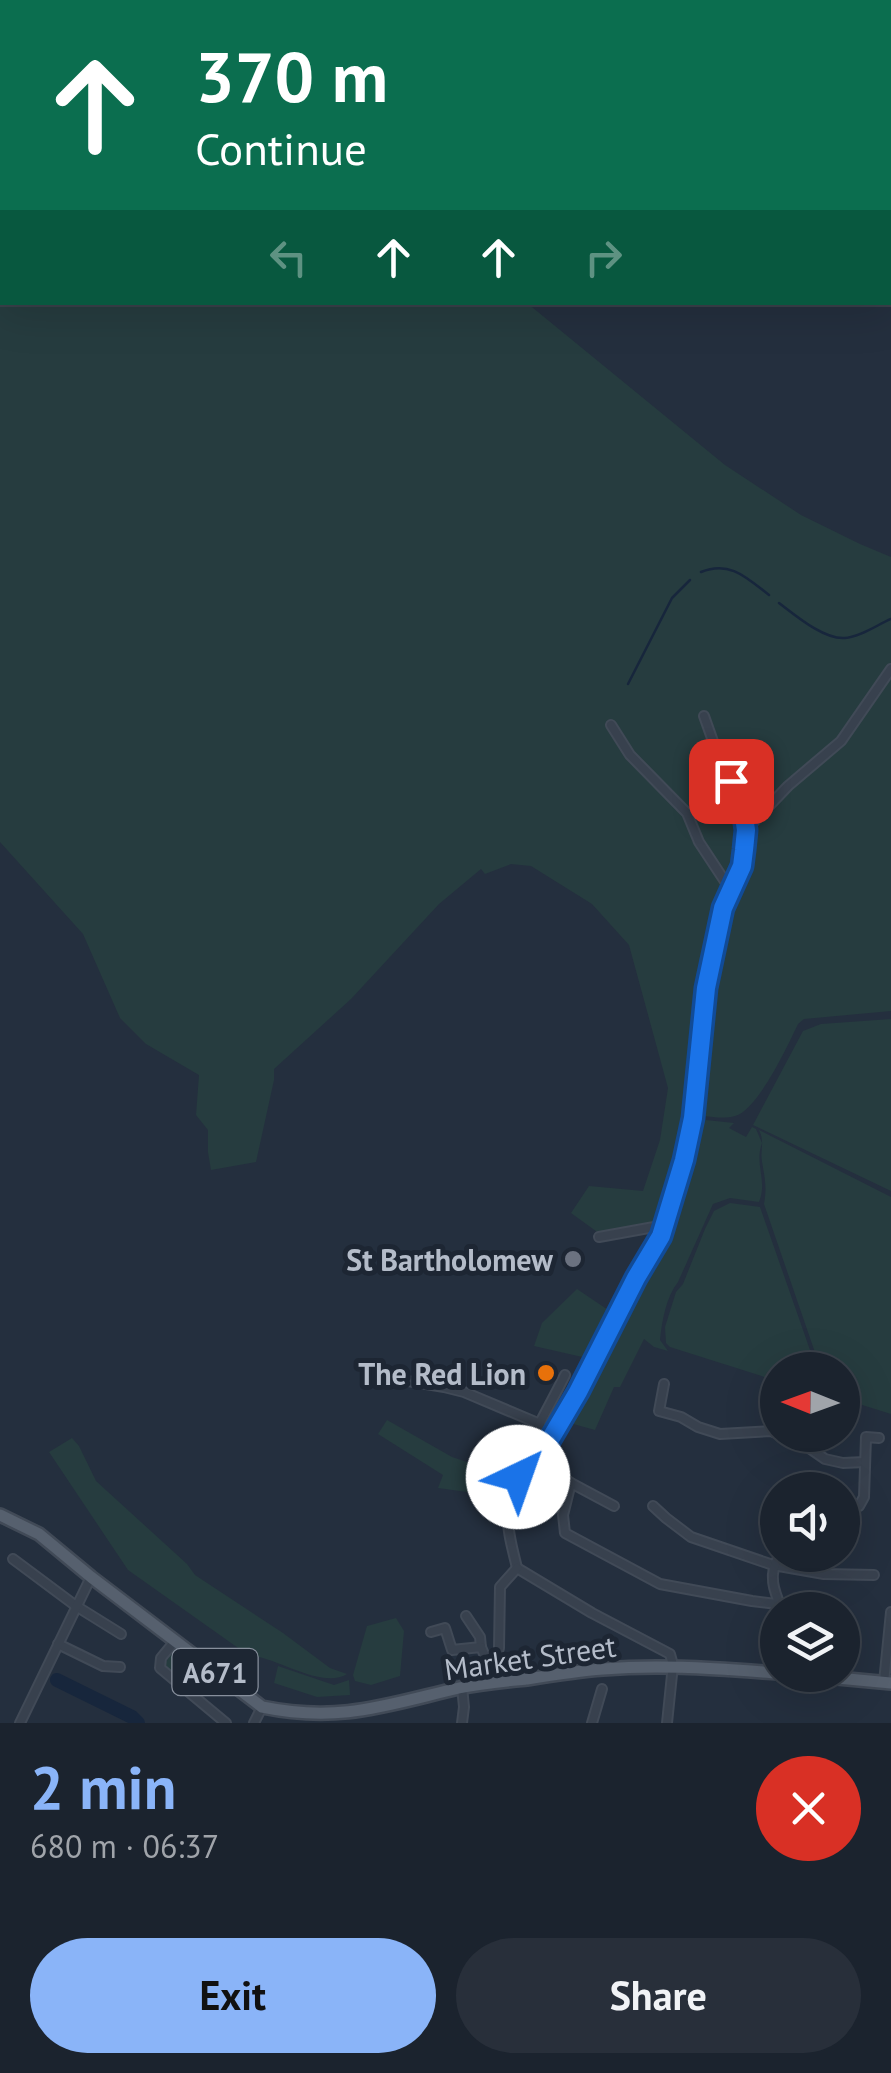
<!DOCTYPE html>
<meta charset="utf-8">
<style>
:root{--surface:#1b232e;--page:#282f3a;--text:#f1f3f6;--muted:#a0a4aa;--line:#39404a;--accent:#8ab4f8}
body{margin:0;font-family:"PT Sans",sans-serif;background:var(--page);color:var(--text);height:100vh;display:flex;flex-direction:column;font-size:38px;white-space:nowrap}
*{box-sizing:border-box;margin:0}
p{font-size:32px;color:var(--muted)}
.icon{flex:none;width:55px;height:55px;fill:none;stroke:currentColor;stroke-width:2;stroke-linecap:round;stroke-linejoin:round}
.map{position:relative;height:1723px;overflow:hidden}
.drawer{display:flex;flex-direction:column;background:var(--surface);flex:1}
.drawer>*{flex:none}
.banner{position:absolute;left:0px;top:0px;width:892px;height:305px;box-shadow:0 10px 40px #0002,0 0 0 2px var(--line);background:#0b6e4f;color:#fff;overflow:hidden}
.needle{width:65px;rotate:271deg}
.controls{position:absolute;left:760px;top:1352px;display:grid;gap:20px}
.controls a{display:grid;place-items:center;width:100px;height:100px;border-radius:50%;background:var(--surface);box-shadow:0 10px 40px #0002,0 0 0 2px var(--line);font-size:50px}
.pin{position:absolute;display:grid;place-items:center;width:85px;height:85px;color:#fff;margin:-42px;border-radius:20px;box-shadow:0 5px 15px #0006}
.me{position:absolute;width:110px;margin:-55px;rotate:42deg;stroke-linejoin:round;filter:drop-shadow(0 0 8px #0008)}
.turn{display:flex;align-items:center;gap:35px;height:210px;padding:0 30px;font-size:45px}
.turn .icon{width:130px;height:130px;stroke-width:2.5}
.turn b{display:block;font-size:70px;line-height:85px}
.lanes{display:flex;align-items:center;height:95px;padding:0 30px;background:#0003;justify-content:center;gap:50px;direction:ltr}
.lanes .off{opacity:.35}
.round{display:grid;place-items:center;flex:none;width:105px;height:105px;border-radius:52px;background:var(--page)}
.summary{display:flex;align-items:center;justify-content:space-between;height:170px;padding:0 30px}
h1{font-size:60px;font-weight:800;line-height:75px;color:var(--accent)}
.primary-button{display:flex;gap:20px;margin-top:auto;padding:20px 30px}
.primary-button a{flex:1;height:115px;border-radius:60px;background:var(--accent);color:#111;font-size:40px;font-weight:800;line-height:115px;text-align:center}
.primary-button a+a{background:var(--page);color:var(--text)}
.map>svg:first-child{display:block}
</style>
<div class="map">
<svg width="891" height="1723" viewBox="0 0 891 1723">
<rect width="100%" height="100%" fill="#242f3e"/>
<g fill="#263c3f">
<path d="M0 0H239V2H2V302L527 303 725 465 801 515 860 544 891 557V1011L804 1019 798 1024C788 1045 758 1110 735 1116 721 1120 701 1115 686 1114L664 1219 660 1222 600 1234 571 1213 589 1186 643 1191 660 1140 668 1088 629 945 592 904 531 866 511 864 485 874 481 869 439 904 351 999 274 1069V1080L256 1162 211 1170 208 1152V1130L196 1115 199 1075 146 1044 120 1018 83 934 0 842Z"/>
<path d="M891 1019V1191L753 1125 803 1031 821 1024Z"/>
<path d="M706 1120 734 1123 729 1128 746 1137 752 1127 756 1129 762 1143C754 1165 768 1180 759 1202L730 1198 713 1204 678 1282C666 1297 662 1321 660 1340L668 1351 654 1347 644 1339 620 1387H614L595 1430 566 1422 648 1263 695 1125Z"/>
<path d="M759 1130 891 1197V1414L843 1399 842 1370H821L764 1204C767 1187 765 1179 762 1162 760 1149 765 1142 759 1130Z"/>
<path d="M730 1203 760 1207 817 1370H778L777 1381 670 1347 666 1343 665 1327 676 1292 683 1284 705 1229 714 1211Z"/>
<path d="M577 1289 614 1314 591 1359 534 1346 542 1323Z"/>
<path d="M387 1420 452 1457 476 1465 467 1492 438 1488 443 1475 378 1434Z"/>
<path d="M72 1438 79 1446 96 1481 187 1564 195 1575 283 1633 330 1668 347 1674C322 1690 277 1657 248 1655L128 1570 49 1452Z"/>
<path d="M396 1618 404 1631 400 1676 371 1685 355 1681 353 1675 367 1626Z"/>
<path d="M176 1647 202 1666 187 1684 163 1666Z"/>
<path d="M278 1666 334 1685 349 1680 350 1695 317 1697 274 1683Z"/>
</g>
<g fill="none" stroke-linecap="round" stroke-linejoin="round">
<g stroke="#17263c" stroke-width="2.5">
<path d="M782 2 785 0"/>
<path d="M890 177 891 176"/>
<path d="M701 572C730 560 747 578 769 595"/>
<path d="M779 603C795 615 824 640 845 638 860 637 877 625 891 619"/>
<path d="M628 684 672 598 690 580"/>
</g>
<path stroke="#17263c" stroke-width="14" d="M57 1680 132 1717 138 1723"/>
<defs>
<g id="street">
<path d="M611 725 630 755 687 813 699 842 730 889"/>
<path d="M746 830 788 786 841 741 891 669"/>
<path d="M599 1237 654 1227 664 1228"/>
<path d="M372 1375 444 1387 464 1392 540 1424"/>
<path d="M664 1384 659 1411 681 1417 698 1427 720 1434 771 1431 778 1434"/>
<path d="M781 1435 802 1443 825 1459 843 1463 865 1462"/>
<path d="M534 1456 571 1483 614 1506"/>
<path d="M536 1456 548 1443 578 1392 617 1314 661 1236 684 1158 693 1118 705 988 723 908 742 866 746 837 742 803 719 758 704 716"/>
<path d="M571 1483 563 1515 565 1533 660 1584 752 1601 827 1610"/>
<path d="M653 1506 666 1518 691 1537 773 1565 824 1574 874 1575"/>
<path d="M842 1514 859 1506 864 1497 866 1437 879 1438"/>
<path d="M780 1555C767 1574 774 1591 782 1610"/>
<path d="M13 1559 76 1606 121 1634"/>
<path d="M517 1568 592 1613 670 1654 673 1665 667 1723"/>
<path d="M517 1568C513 1550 507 1532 508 1514 510 1470 546 1414 565 1375"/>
<path d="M466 1616 480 1637 481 1647"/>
<path d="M431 1632 445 1628 452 1650 481 1647 490 1668 494 1671"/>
<path d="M175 1641 161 1658 160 1668 226 1723"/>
<path d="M58 1644 103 1666 120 1667"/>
<path d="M490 1682 499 1648 500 1587 517 1568"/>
<path d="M884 1682 891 1612"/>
<path d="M20 1723 91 1577"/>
<path d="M254 1723 262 1707"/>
<path d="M462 1723 464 1707 462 1687"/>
<path d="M592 1723 602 1689"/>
</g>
<g id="primary">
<path d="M0 1515 39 1534 91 1577 262 1707C340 1723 386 1705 459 1688 482 1683 505 1681 527 1679 552 1675 577 1671 603 1669 662 1664 719 1669 778 1673"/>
<path d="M805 1675 891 1683"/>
</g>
</defs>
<use href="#street" stroke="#414a57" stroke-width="12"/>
<use href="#primary" stroke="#414a57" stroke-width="16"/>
<use href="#street" stroke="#38414e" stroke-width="8"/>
<use href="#primary" stroke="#56606e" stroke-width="11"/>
</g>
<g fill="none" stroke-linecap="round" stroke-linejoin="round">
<defs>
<path id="route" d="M518 1477 525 1454 536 1456 548 1443 578 1392 636 1278 661 1236 684 1160 693 1118 706 988 723 908 742 866 744 850 746 830 742 803 731 781"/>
</defs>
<use href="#route" stroke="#114b97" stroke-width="25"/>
<use href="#route" stroke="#1a73e8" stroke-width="18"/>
</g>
<circle fill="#6b7280" stroke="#1d2633" stroke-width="4" cx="573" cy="1259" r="10"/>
<circle fill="#e8710a" stroke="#1d2633" stroke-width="4" cx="546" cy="1373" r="10"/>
<g text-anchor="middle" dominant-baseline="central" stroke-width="10" stroke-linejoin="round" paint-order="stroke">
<rect fill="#1d2633" stroke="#878f9c" stroke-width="2.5" x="172.5" y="1649" width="85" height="46" rx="8"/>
<g font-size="28" font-weight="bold" fill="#b4bcc9">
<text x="215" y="1672">A671</text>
</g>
<g font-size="30" font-weight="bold" fill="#b4bcc9" stroke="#1d2633" text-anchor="end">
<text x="553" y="1259">St Bartholomew</text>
<text x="526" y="1373">The Red Lion</text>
</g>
<g font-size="30" fill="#b4bcc9" stroke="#1d2633">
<text transform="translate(530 1657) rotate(-8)">Market Street</text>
</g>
</g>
</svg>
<div class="controls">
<a><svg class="needle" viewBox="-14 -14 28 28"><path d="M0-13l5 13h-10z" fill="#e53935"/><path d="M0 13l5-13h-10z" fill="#a0a4aa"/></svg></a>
<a><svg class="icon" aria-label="sound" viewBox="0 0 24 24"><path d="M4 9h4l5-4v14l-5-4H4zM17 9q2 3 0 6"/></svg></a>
<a><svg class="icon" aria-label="layers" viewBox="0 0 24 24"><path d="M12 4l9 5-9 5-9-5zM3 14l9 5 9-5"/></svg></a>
</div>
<div class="pin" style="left:731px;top:781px;background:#d93025"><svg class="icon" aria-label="arrive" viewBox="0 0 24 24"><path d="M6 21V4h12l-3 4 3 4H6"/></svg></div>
<svg class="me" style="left:518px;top:1477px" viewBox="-20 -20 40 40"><circle r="19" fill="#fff"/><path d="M0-13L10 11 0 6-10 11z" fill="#1a73e8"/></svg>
<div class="banner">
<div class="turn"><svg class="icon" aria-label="ahead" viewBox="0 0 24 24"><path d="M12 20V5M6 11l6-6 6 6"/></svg><div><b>370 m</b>Continue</div></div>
<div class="lanes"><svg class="icon off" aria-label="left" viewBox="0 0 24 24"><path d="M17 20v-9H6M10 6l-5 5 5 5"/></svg><svg class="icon" aria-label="ahead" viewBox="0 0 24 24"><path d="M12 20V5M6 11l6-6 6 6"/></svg><svg class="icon" aria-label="ahead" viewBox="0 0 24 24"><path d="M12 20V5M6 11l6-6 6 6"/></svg><svg class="icon off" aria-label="right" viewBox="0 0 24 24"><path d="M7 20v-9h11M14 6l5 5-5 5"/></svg></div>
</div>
</div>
<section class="drawer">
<div class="summary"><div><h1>2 min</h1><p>680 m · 06:37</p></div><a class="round" style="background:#d93025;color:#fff"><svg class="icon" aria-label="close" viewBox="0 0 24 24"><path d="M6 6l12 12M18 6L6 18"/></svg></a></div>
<div class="primary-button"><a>Exit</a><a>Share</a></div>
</section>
